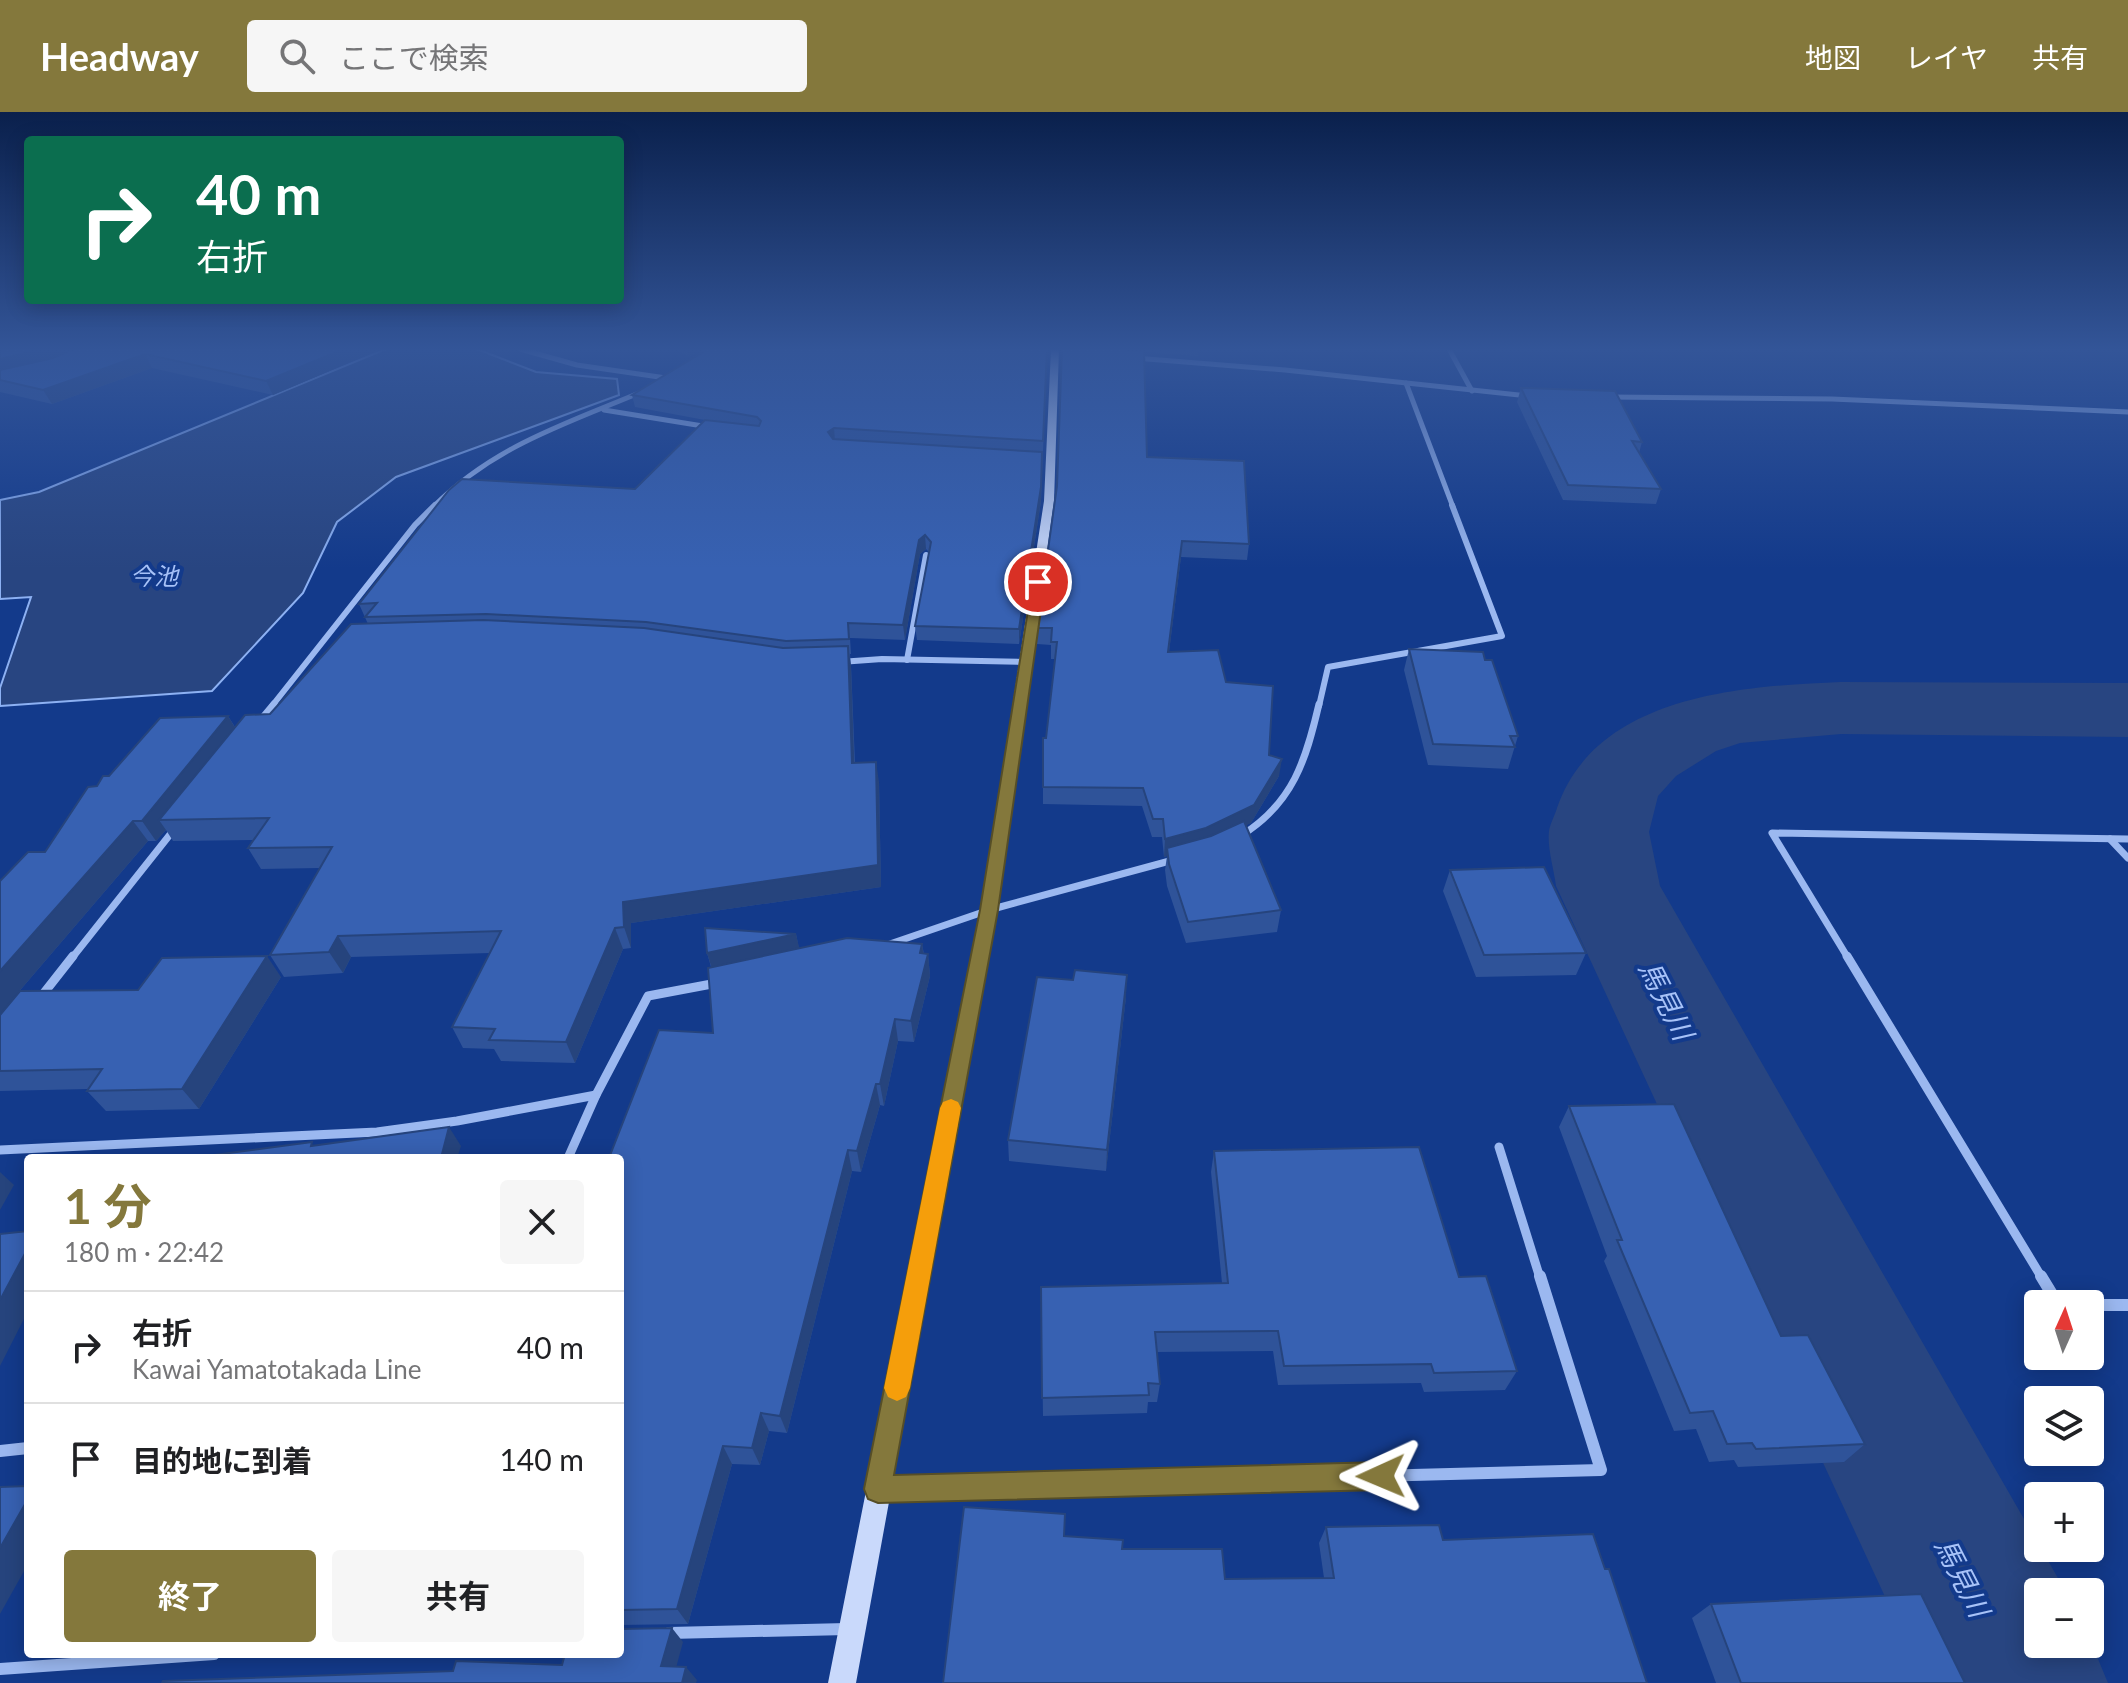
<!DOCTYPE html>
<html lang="ja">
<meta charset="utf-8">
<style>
:root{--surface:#fff;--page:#f6f6f6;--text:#202124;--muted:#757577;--line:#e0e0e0;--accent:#84783c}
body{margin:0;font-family:Lato,"Noto Sans JP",sans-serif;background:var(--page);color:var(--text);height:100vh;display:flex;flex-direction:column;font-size:30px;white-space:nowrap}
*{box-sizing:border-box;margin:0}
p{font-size:26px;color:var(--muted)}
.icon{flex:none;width:44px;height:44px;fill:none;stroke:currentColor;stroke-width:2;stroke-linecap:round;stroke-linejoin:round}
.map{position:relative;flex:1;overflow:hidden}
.details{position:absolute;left:24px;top:1042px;width:600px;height:504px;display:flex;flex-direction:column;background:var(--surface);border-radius:8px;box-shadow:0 4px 20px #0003}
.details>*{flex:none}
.hud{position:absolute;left:24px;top:24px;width:600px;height:168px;border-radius:8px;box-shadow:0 4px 20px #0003;background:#0b6e4f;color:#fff;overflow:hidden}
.needle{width:52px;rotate:3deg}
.controls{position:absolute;left:2024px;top:1178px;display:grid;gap:16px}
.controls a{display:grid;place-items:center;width:80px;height:80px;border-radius:8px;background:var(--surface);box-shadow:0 4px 20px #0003;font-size:40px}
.pin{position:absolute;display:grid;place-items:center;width:68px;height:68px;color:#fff;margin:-34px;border:4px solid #fff;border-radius:50%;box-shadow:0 2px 8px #0007}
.me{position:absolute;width:88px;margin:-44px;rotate:269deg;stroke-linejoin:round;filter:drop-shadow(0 0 6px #0008)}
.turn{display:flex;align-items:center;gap:28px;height:168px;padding:0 40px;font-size:36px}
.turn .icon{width:104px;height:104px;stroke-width:2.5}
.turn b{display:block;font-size:56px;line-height:68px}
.round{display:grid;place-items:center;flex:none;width:84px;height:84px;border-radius:8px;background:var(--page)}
.head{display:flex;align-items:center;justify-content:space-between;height:136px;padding:0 40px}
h1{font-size:48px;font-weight:700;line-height:60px;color:var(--accent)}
.cta{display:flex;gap:16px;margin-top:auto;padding:16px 40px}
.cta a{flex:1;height:92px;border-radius:8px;background:var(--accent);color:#fff;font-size:32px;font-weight:700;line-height:92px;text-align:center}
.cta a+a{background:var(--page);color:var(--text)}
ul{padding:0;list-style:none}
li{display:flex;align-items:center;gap:24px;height:112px;padding:0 40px;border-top:2px solid var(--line)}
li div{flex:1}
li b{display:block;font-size:30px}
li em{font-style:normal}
header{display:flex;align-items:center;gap:48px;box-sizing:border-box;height:112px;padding:0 40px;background:var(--accent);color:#fff}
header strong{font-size:38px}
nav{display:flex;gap:44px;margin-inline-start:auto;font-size:28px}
.search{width:560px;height:72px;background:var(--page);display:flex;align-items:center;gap:20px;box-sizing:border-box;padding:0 28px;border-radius:8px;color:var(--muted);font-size:30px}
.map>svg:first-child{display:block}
</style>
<header>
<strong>Headway</strong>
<div class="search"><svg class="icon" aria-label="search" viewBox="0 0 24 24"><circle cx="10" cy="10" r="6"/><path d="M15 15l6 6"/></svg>ここで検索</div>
<nav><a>地図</a><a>レイヤ</a><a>共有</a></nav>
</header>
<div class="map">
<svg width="2128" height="1571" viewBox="0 0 2128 1571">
<rect width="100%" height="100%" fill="#133a8b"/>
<path fill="#284581" stroke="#8db1f3" stroke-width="2" d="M386 237H477L536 260 617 267 619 283 396 365 337 410 303 481 212 579 0 594V576L31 485 0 487V388L39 380Z"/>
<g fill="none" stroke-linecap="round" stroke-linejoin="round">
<path fill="#284581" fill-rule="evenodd" d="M1841 570 2128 571V625L1841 622 1740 631 1716 639 1676 664 1658 684 1649 720 1660 774 2066 1480H2038V1532H2090V1528L2108 1571H1925L1556 774C1554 757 1547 736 1549 719 1550 712 1555 703 1557 696 1596 583 1741 574 1841 570Z"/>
<g stroke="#9bb8f0" stroke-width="5">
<path d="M520 237 577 253 666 266"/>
<path d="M1449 237 1472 279"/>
<path d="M1135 246 1285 258 1528 284"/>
<path d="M1406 271 1453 395"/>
<path d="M1609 285 1832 287 2128 300"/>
<path d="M604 298 709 315"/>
<path d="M433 395C493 335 562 313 639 281"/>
</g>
<g stroke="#9bb8f0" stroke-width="6">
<path d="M907 548 926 443"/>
<path d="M840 550 882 547 1027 550"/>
<path d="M272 594 415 413 435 393"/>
<path d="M1319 594 1328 555 1502 524 1452 393"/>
</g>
<g stroke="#9bb8f0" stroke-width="7">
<path d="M259 610 274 592"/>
<path d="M1242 723C1293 691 1306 648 1319 592"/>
<path d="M2110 727 2128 746"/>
<path d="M887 833 989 798 1177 747"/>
<path d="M72 846 176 715"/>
<path d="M1848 846 1772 721 2128 727"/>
</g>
<g stroke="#9bb8f0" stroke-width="9">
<path d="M1847 844 2042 1166"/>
<path d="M40 886 73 844"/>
<path d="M1499 1035 1540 1166"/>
<path d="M0 1038 377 1020 457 1009 596 983"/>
<path d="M568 1046 596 983 648 884 717 871"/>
</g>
<g stroke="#9bb8f0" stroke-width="12">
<path d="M2041 1164 2058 1192"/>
<path d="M2090 1193H2128"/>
<path d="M0 1339 28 1336"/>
<path d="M883 1377 1601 1358 1540 1164"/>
<path d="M669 1521 847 1517"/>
<path d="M0 1557 214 1542"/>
</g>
<path fill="#c9d9fb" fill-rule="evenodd" d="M1051 237H1059L1054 389 997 798 856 1571H828L981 798 1044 389Z"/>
</g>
<g fill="#2f5399">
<path d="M0 237H381L273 283 152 256 52 292 0 280Z"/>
<path d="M674 237H1047L1041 389 1019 532 917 528 915 514 929 440 926 437 920 442 905 528 850 526 851 542H850L851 554 855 651 879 670 881 775 631 811V836L623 837 575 951 501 949 494 937 463 936 452 915 490 841 351 845 343 861 284 865 270 843 320 756 261 757 248 736 254 728 173 729 166 718 156 729H148L10 890 281 865 199 997 106 999 87 979 88 977 0 979V769L45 740 97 674 109 664 228 604 235 615 270 602 368 512 359 492 635 377 705 308 635 295 632 283 699 243V239L689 244Z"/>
<path d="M1062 237H1199L1198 244 1144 240 1147 345 1249 432 1247 448 1181 445 1169 540 1226 570 1269 643 1279 664 1251 711 1246 713 1281 798 1277 820 1186 831 1167 774 1165 758 1167 744 1164 745 1162 725H1152L1142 694 1043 692V626H1046L1055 547H1051V533L1037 532V516L1057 374Z"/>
<path d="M1521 276 1642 330 1639 341 1661 377 1656 392 1563 388 1517 290Z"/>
<path d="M1409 537 1485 548 1518 624 1508 657 1428 653 1404 558Z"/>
<path d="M1450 758 1586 841 1576 863 1476 865 1443 779Z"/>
<path d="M796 822 799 837 922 832 924 842H928L930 864 914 930 898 929 884 994 880 993 861 1060 852 1059 787 1321 769 1319 760 1353 732 1352 688 1512 620 1513V1046L713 921 711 855 707 841Z"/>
<path d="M1126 885 1106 1059 1009 1049 1008 1028Z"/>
<path d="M1569 994 1781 1224 1865 1332 1844 1350 1738 1355 1734 1348 1709 1350 1696 1317 1674 1319 1604 1149 1607 1144 1559 1015Z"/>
<path d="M1214 1039 1459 1165 1517 1259 1505 1278 1424 1280 1421 1271 1278 1273 1273 1239 1157 1240 1160 1272 1157 1290H1148L1147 1301 1043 1304 1041 1175 1222 1171 1211 1060Z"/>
<path d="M1326 1415 1443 1428 1605 1457 943 1571 1064 1424 1122 1437 1225 1467 1324 1466 1319 1431Z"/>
<path d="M1711 1492 1965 1571H1716L1692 1506Z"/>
</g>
<g fill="#26447d">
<path d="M41 237H86L0 262V247Z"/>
<path d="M344 237H381L273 283 266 269Z"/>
<path d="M687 237H702L689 244Z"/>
<path d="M145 242 152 256 52 292 43 278Z"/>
<path d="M834 316 835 329 830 333 828 320Z"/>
<path d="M1042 340 1041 389 1019 532V517Z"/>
<path d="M925 423 926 437 920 442 905 528 903 513 919 428Z"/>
<path d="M848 534 851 554 855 672 852 651Z"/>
<path d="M228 604 240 624 159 708 166 718 156 729 142 709Z"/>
<path d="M1282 647 1279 664 1251 711 1204 734 1167 736V744L1164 745 1165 727Z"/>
<path d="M876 650 879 670 881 775 631 811V836L624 815 623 790Z"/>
<path d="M133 709 148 729 10 890 0 926V859Z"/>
<path d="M615 816 623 837 575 951 566 930Z"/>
<path d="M796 822 801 844 714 863 707 841Z"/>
<path d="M338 824 351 845 343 861 329 840Z"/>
<path d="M922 832 925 853 928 842 930 864 914 930 911 909 920 841Z"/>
<path d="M267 844 281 865 199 997 182 977Z"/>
<path d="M1127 863 1126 885 1106 1059 1107 1038Z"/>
<path d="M895 907 898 929 884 994 880 972Z"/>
<path d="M876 972 880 993 861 1060 857 1039Z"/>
<path d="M449 1015 461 1034 457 1046H441Z"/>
<path d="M848 1038 852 1059 787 1321 780 1304Z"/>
<path d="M0 1060 14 1073 0 1098Z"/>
<path d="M28 1136V1199L0 1254V1188Z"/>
<path d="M761 1301 769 1319 760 1353 752 1336Z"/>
<path d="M723 1334 732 1352 688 1512 677 1497Z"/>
<path d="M28 1387V1452L0 1502V1436Z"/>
<path d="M672 1516 683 1530 673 1567 661 1554Z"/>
<path d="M686 1555 697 1568 696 1571H682Z"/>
</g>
<g fill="#3761b2" stroke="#26447d" stroke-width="2">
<path d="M0 237H41L0 247Z"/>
<path d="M74 237H344L266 269 145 242 43 278 0 268V258L53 246Z"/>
<path d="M700 237H1047L1043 329 834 316 828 320 833 327 1042 340 1041 375 1019 517 915 514 931 430 925 423 919 428 903 513 848 511 849 527 786 529 646 510 486 502 365 505 377 491 359 492 449 378 462 367 635 377 705 308 759 314 761 309 757 305 632 283 703 240 699 238Z"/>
<path d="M1062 237H1121L1144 239 1147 345 1244 349 1249 432 1182 429 1168 540 1218 538 1226 570 1273 574 1269 643 1282 647 1254 693 1206 716 1165 727 1163 707H1153L1143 676 1043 675V626H1046L1057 530H1051L1052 516H1037L1057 374Z"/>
<path d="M1521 276 1615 279 1642 330 1632 329 1661 377 1568 373Z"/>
<path d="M483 508 644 516 783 536 848 534 852 651 876 650 878 753 623 790 624 815 615 816 566 930 489 928 495 917 452 915 501 819 338 824 329 840 270 843 332 735 248 736 269 706 159 708 245 603 270 602 351 512Z"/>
<path d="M1409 537 1483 540 1485 548H1492L1518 624H1510L1515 635 1433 632Z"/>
<path d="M228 604 142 709H133L0 859V769L28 740H45L88 675 97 674 103 664H109L160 606Z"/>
<path d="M1244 709 1281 798 1188 810 1169 752 1167 736 1211 724Z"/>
<path d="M1544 755 1586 841 1484 843 1450 758Z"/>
<path d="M705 816 796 822 707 841Z"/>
<path d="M847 826 922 832 920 841 928 842 911 909 895 907 880 972H876L857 1039 848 1038 780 1304 761 1301 752 1336 723 1334 677 1497 620 1498V1046H609L659 918 713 921 708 856Z"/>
<path d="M267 844 182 977 87 979 102 957 0 959V903L20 879 138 878 162 846Z"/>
<path d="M1075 858 1127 863 1107 1038 1008 1028 1037 865 1073 868Z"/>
<path d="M1674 992 1781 1224 1808 1223 1865 1332 1756 1337 1752 1331 1727 1332 1713 1299 1690 1301 1617 1128H1622L1569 994Z"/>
<path d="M449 1015 441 1046H191L312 1030 311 1034Z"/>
<path d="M1419 1035 1459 1165 1486 1164 1517 1259 1434 1261 1431 1252 1284 1254 1278 1219 1155 1220 1160 1272 1148 1271 1149 1283 1042 1286 1041 1175 1228 1171 1214 1039Z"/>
<path d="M28 1119V1136L0 1188V1122Z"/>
<path d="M28 1374V1387L0 1436V1375Z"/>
<path d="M964 1395 1065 1402 1064 1424 1123 1428 1122 1437H1222L1225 1467 1334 1466 1326 1415 1439 1413 1443 1428 1593 1422 1605 1457H1609L1647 1571H943Z"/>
<path d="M1921 1482 1965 1571H1741L1711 1492Z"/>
<path d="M672 1516 661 1554 686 1555 682 1571H162L163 1569 453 1559 456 1549 562 1553 565 1542H620V1517Z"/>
</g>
<linearGradient id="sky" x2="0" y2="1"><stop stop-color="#0a204c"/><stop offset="0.52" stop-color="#335598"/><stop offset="1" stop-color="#335598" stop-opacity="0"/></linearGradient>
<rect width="2128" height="457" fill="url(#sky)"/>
<path fill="#84783c" stroke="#564e27" stroke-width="2" d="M1033 467 1045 470 998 798 894 1363 1381 1350 1390 1354 1394 1364 1390 1374 1381 1378 878 1391 868 1387 864 1377 980 798Z"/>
<path fill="#f59e0b" d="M951 987 958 990 961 996 910 1276 906 1285 897 1289 888 1285 884 1276 940 996 943 990Z"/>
<g text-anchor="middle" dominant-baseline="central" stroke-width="8" stroke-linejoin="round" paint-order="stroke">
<g font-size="24" font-style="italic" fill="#a7c2f8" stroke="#133a8b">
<text x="154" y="463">今池</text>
</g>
<g font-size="28" font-style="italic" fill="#a7c2f8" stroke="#133a8b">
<text transform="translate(1667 888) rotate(63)">馬見川</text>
<text transform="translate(1963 1465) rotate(63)">馬見川</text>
</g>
</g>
</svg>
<div class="controls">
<a><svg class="needle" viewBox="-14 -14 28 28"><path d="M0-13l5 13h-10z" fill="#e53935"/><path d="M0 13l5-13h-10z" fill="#757577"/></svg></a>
<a><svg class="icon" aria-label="layers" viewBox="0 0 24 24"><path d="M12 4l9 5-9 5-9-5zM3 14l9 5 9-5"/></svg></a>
<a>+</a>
<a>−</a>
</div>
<div class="pin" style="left:1038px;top:470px;background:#d93025"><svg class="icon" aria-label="arrive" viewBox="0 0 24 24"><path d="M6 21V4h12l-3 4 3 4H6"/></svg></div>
<svg class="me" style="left:1381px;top:1364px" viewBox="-20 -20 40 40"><path d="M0-17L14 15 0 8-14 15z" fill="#84783c" stroke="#fff" stroke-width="4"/></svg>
<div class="hud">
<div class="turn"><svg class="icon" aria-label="right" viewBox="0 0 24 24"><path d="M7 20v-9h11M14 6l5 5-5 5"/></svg><div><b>40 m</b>右折</div></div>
</div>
<section class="details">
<div class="head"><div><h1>1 分</h1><p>180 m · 22:42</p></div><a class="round"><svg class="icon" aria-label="close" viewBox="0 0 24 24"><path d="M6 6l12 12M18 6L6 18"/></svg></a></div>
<ul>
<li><svg class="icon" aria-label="right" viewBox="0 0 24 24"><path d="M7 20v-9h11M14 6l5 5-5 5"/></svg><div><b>右折</b><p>Kawai Yamatotakada Line</p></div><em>40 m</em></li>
<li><svg class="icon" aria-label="arrive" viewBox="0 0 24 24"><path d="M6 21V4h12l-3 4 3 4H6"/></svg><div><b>目的地に到着</b></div><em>140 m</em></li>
</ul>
<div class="cta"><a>終了</a><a>共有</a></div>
</section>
</div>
